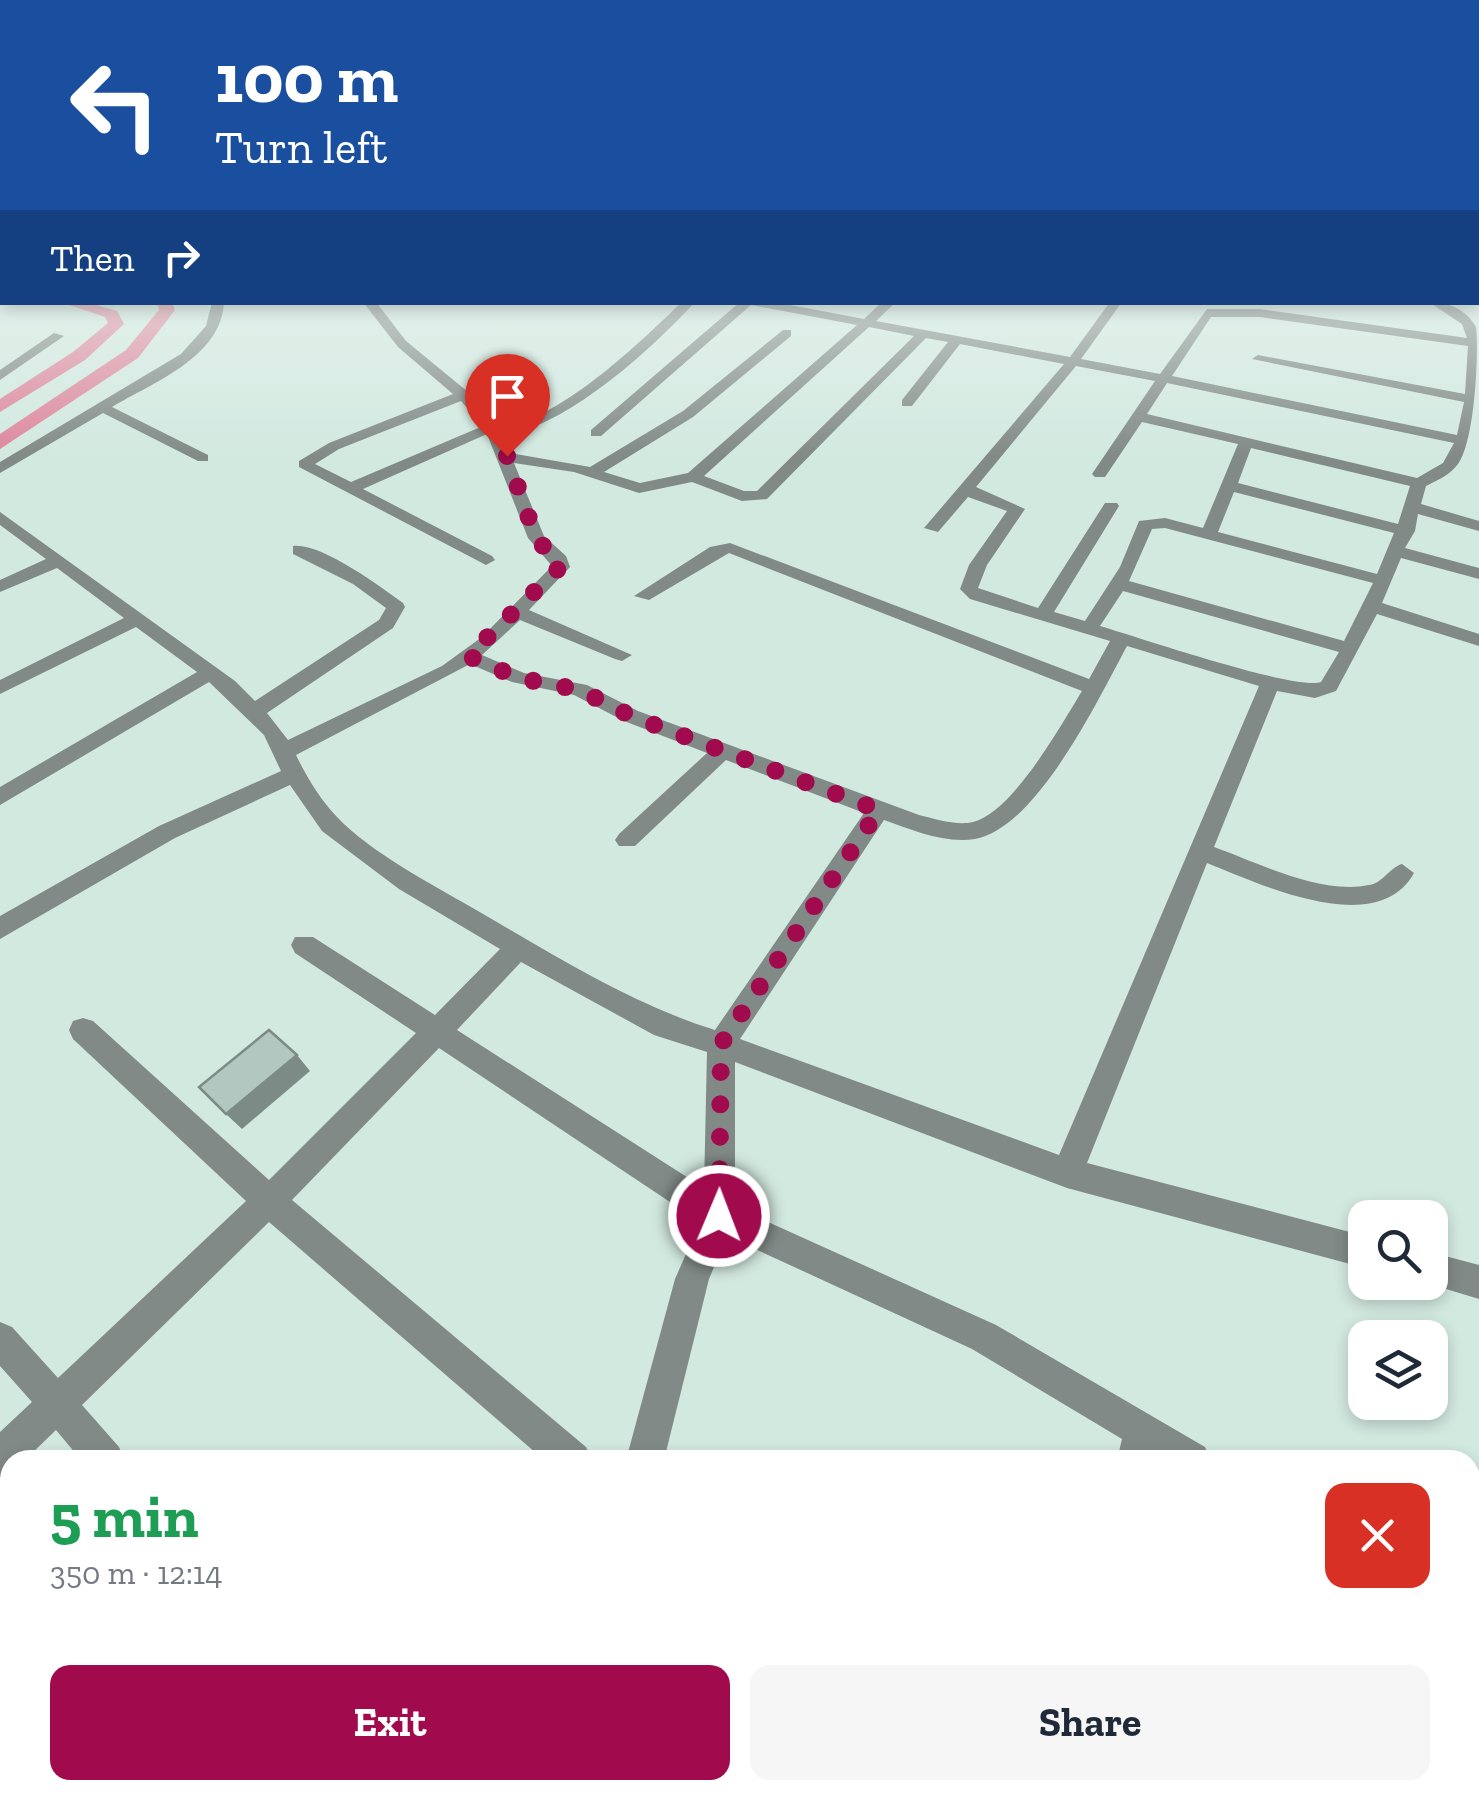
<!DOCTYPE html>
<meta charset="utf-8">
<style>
:root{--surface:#fff;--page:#f6f6f7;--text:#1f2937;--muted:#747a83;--accent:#a10b4e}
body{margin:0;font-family:"Zilla Slab",serif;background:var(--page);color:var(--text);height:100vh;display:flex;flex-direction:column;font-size:38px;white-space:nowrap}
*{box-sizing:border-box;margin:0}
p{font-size:32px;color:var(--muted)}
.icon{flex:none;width:55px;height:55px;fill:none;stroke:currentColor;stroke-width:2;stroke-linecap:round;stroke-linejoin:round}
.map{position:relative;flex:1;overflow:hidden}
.details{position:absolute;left:0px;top:1450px;width:1480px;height:350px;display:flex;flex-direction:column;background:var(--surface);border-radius:30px 30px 0 0;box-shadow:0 5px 15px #0003}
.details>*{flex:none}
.hud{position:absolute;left:0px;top:0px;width:1480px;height:305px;box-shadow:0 5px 15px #0003;background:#1a4fa0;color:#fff;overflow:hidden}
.buttons{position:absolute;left:1348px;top:1200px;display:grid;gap:20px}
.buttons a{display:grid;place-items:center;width:100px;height:100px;border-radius:20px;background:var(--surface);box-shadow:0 5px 15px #0003;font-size:50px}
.pin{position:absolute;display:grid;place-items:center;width:85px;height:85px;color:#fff;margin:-102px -42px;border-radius:50% 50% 50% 0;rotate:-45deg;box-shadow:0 0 10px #0007}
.pin .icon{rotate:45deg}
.me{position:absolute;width:110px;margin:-55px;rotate:1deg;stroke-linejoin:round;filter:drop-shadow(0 0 8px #0008)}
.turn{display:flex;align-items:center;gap:35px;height:210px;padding:0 50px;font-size:45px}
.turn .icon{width:130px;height:130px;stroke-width:2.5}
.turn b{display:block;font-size:70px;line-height:85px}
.then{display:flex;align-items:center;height:95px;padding:0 50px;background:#0003;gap:20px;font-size:38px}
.round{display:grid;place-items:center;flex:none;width:105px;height:105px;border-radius:20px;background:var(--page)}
.summary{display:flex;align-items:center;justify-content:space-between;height:170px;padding:0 50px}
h1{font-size:60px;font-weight:700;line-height:75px;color:#1e9e55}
.button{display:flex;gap:20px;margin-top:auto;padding:20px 50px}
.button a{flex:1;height:115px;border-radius:20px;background:var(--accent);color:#fff;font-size:40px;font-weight:700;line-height:115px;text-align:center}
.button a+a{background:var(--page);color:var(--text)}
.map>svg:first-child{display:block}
</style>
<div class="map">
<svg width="1479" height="1800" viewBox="0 0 1479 1800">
<rect width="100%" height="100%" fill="#d2e9e0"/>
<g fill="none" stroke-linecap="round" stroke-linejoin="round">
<g fill="#de879d" fill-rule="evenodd">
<rect x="0" y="281" width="2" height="9"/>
<path d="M60 302H86L117 311 124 324 85 360 0 412V399L73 352 108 323 105 317Z"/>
<path d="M157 302H172L175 310 138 358 0 449V434L126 350 159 310Z"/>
</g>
<g fill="#818a87" fill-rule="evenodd">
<path d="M212 302H224C222 357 152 383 112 407L208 455V461H198L103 413 0 473V462L181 354 206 326Z"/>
<path d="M363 302H376L406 341 468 392 500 429C564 416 635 347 682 302H695C649 352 570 423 503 437L510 453 590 467 683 411 783 330H791V336L693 417 604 472 640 483 688 473 857 325 751 305 601 436H591V430L740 302H774L864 319 882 302H896L876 321 1070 357 1110 302H1122L1081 359 1160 374 1207 309H1260L1467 338 1462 324 1429 302C1448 302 1466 309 1476 327 1479 352 1475 441 1458 464 1450 475 1438 480 1426 486L1421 504 1479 521V531L1418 514 1415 531 1405 548 1479 568V579L1401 558 1382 603 1479 634V646L1377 614 1336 691 1315 698 1277 691 1214 847C1259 863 1320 895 1369 885 1383 883 1389 868 1402 864L1414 873C1377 940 1260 884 1207 863L1087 1163 1365 1236V1268L1067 1188 735 1062V1207L996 1325 1205 1447 1211 1460H1117L1122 1439 972 1349 727 1236 709 1279 664 1460H626L675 1279 700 1222 439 1048 292 1200 586 1447 592 1460H544L269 1222 82 1405 119 1447 125 1460H81L56 1430 25 1460H10V1473L0 1477V1432L32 1402 0 1366V1322L12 1327 58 1378 246 1201 73 1039 69 1030 73 1021 83 1018 93 1021 269 1180 416 1033 295 953 291 945 295 937H313L435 1015 500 949 399 889 322 831 290 785 175 838 0 939V916L159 826 281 771 264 735 209 682 0 805V787L197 672 136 627 0 694V680L124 618 57 568 0 592V580L46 559 0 525V512L235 681 255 701 379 620 386 608 353 584 293 554V546C322 543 379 586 403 603L405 607 393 628 267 713 288 740 442 666 482 637 552 566 528 538 487 434 363 489 492 556 495 560 486 565 299 467V461L329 443 453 394 398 347ZM1211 317H1260L1468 346 1465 394 1258 355 1252 359 1464 402 1457 435 1172 376ZM869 327 914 336 757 491H744L704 476ZM926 338 948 342 902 400V406H912L960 344 1064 364 924 528 938 532 968 497 1007 511 969 565 960 589 970 599 1110 641 1089 679 730 543 710 547 634 596 649 600 729 553 1082 691C1061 725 1013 812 973 822 957 826 935 819 919 815L638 711 587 685 524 673 482 655 520 620 615 659 622 661 632 655 529 610 570 567 566 556 544 536 514 463 574 472 639 493 692 482 742 501 767 499ZM1076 366 1155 381 1092 474 1095 477H1105L1142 422 1238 444 1203 528 1165 518 1139 521 1120 567 1085 621 1054 612 1119 506 1117 503H1105L1038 608 978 588 987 565 1025 509 976 487ZM1167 383 1454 443 1443 463 1417 478 1147 414ZM461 401 483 426 351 482 315 464 339 449ZM1251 448 1410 486 1398 524 1238 483ZM1234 492 1394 533 1377 574 1218 532ZM1165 528 1373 583 1344 641 1129 581 1152 529ZM1123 591 1339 652 1321 682C1295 691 1135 636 1100 626ZM1127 646 1259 686 1059 1155 740 1039 884 820C912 830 945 844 975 839 1037 828 1099 698 1127 646ZM470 664 512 682 574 695 624 721 707 753 619 834 615 840 619 846H635L726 760 864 813 715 1030C628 1003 549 952 471 907 431 884 369 851 338 818 321 801 306 776 296 755ZM521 962 654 1035 707 1052 704 1188 457 1030Z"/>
<path d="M54 333 64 336 0 380V370Z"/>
<path d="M1430 1252 1479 1265V1299L1423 1282H1430Z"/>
<path d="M1470 1601 1479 1605V1648L1470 1644Z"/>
<path d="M10 1774V1790H47L43 1800H0V1784Z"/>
<path d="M323 1790H370L366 1800H318Z"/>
<path d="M372 1790H421L426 1800H376Z"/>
<path d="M543 1790H587L586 1800H540Z"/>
<path d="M798 1790H857L862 1800H802Z"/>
</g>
<path fill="#192b25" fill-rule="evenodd" d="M2 232V240L0 241V233Z"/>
</g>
<path fill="#7c8b86" d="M297 1055 310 1071 242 1129 226 1114Z"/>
<path fill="#b1c7bf" stroke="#7c8b86" stroke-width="2.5" d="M269 1030 297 1055 226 1114 199 1087Z"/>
<linearGradient id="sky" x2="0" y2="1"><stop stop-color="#a4a2ca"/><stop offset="0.45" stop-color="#ebf5f1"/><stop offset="1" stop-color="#ebf5f1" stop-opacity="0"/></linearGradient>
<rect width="1479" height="457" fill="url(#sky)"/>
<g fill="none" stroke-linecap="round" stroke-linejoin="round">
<path stroke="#a10b4e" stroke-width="18" stroke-dasharray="0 32.4" d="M507 456 536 538 561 566 468 656 519 678 580 690 631 716 879 810 721 1044 719 1216"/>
</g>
</svg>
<div class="buttons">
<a><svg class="icon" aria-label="search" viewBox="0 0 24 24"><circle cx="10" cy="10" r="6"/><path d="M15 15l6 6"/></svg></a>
<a><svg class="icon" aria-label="layers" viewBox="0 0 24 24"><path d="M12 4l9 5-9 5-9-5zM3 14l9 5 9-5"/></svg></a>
</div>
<div class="pin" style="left:507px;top:456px;background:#d93025"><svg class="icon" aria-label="arrive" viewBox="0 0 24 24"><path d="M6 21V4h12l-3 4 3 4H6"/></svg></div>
<svg class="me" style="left:719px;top:1216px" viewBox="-20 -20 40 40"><circle r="17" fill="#a10b4e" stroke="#fff" stroke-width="3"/><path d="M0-11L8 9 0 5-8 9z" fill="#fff"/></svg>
<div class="hud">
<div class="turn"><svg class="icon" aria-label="left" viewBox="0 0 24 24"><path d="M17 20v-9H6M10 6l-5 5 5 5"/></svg><div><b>100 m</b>Turn left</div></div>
<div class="then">Then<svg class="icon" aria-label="right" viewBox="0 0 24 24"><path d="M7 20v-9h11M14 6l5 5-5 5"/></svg></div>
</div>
<section class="details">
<div class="summary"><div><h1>5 min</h1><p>350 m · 12:14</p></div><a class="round" style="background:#d93025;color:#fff"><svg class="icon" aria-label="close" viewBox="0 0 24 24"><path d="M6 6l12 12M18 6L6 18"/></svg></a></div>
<div class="button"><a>Exit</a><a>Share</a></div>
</section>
</div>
